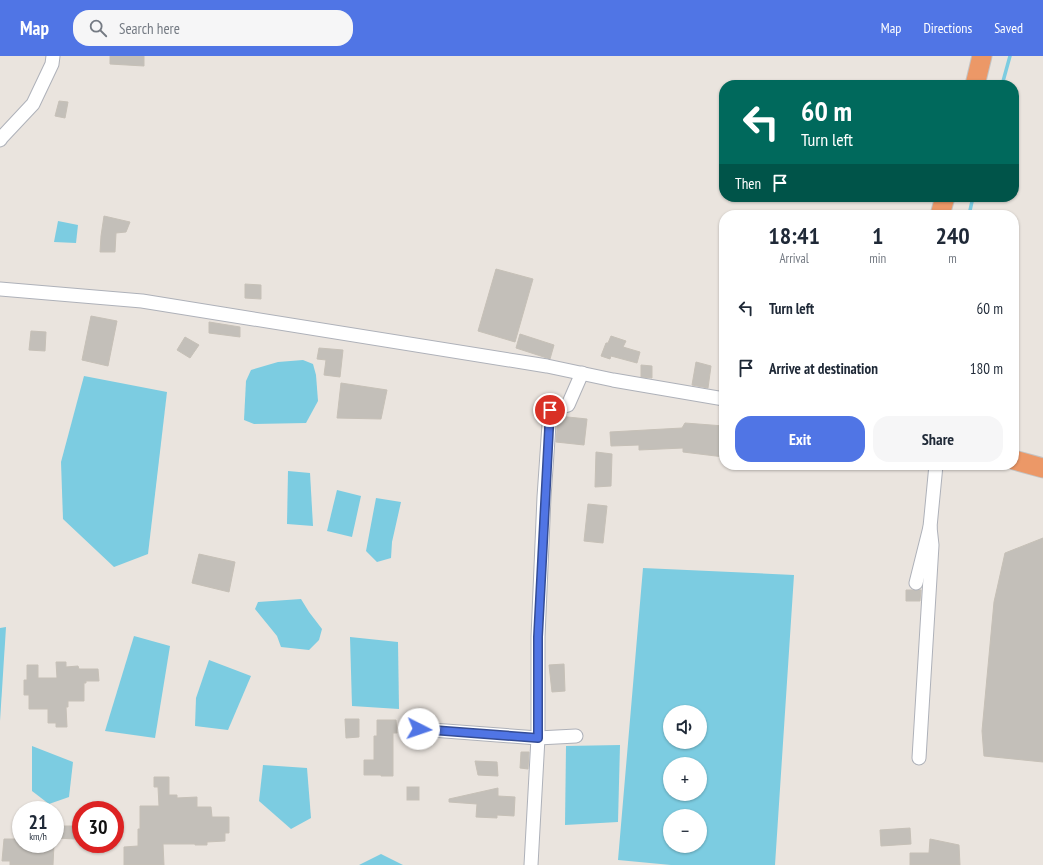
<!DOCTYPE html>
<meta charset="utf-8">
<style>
:root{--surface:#fff;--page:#f6f6f7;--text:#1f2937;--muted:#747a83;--accent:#5075e5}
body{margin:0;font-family:"PT Sans Narrow",sans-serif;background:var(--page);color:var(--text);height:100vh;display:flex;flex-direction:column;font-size:15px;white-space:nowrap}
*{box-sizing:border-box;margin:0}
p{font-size:13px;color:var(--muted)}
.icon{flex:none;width:22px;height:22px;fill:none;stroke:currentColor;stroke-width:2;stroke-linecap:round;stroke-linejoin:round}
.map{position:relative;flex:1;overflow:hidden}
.details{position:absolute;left:719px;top:154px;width:300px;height:260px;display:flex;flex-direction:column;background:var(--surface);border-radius:16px;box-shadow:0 1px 3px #0004}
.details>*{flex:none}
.top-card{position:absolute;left:719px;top:24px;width:300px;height:122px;border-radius:16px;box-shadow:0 1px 3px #0004;background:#00695c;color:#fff;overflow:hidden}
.buttons{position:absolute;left:663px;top:649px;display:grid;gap:8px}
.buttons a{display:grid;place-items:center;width:44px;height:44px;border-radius:50%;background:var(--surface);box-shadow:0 1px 3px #0004;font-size:20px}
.speed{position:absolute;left:12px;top:745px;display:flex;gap:8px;font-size:20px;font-weight:700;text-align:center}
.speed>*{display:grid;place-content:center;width:52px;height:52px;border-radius:50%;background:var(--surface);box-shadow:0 1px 3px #0004;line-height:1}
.speed small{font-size:10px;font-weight:400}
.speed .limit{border:6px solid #d22;background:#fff;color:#111}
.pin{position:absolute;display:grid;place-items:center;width:34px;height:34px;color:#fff;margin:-17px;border:2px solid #fff;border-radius:50%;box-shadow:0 1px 4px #0007}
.me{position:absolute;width:44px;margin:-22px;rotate:94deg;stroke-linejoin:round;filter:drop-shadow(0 0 3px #0008)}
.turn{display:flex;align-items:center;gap:14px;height:84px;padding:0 16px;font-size:18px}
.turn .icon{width:52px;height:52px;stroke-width:2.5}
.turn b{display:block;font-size:28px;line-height:34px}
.then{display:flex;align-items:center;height:38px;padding:0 16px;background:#0003;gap:8px;font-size:15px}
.eta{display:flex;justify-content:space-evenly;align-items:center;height:68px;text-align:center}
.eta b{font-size:24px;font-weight:700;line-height:28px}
.action{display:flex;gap:8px;margin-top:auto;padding:8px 16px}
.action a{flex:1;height:46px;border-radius:16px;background:var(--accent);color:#fff;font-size:16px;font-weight:700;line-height:46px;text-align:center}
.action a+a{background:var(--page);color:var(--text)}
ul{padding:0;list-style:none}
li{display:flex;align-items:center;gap:12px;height:60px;padding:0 16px}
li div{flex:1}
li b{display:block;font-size:15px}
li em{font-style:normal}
header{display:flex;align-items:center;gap:24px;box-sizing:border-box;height:56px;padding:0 20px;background:var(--accent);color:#fff}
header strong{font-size:19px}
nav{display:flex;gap:22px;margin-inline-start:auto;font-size:14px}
.search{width:280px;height:36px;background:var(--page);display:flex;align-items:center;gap:10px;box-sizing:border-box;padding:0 14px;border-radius:16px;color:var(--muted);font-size:15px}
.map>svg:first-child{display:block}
</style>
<header>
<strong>Map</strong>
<div class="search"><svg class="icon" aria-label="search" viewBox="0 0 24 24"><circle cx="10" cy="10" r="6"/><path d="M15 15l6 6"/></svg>Search here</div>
<nav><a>Map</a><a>Directions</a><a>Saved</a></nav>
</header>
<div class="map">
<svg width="1043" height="809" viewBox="0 0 1043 809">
<rect width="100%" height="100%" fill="#eae4de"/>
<g fill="#7ccce1" fill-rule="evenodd">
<path d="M58 165 78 169 76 187 54 186Z"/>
<path d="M303 304 313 308 316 319 318 345 306 367 254 368 244 364 246 325 251 314 278 306Z"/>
<path d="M84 320 167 336 148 498 114 511 63 463 61 406Z"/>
<path d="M288 415 310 417 313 470 287 468Z"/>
<path d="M337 434 361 440 352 481 327 475Z"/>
<path d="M376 442 401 446 392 486 391 502 377 506 366 495Z"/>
<path d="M643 512 794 519 775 809H671L618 804ZM670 656H700V686H670ZM670 708H700V738H670ZM670 760H700V790H670Z"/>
<path d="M301 543 309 556 322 573 319 584 309 594 281 591 277 580 255 553 258 546Z"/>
<path d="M6 571 0 665V572Z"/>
<path d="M134 580 170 590 155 682 105 675Z"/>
<path d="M350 581 398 586 399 653 352 650Z"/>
<path d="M209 604 251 620 228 674 195 670 196 642Z"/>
<path d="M620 689 618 766 565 769 566 690Z"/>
<path d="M32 690 73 706 69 741 49 748 32 735Z"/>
<path d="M263 709 307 712 311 762 291 773 259 745Z"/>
<path d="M381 798 403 809H359Z"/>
</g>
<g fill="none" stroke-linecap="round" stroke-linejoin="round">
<g stroke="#7ccce1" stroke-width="3.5">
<path d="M1002 29 1010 0"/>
<path d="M969 159 973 141"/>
</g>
</g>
<g fill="#c3bfb9" stroke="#c6c0b7">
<path d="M110 0H144V10L110 8Z"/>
<path d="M59 45 68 46 65 62 55 60Z"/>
<path d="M104 160 130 166 126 176 116 177 115 196H100L101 180Z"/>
<path d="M496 213 533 223 515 286 478 275Z"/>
<path d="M245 228 261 229V243L245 242Z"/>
<path d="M91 260 117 265 108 310 82 304Z"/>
<path d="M209 266 240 271V281L209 277Z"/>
<path d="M31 275 46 276 45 295 29 294Z"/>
<path d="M520 278 554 289 550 303 516 292Z"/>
<path d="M611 280 626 285 623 291 640 296 637 307 611 300 610 303 601 300 606 287H608Z"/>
<path d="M185 281 199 289 190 302 177 294Z"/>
<path d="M319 292 343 294 340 321 324 319 326 304 317 303Z"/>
<path d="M696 306 711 310 708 332 692 329Z"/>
<path d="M641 309 652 310V322L641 321Z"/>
<path d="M341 327 387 334 381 363 337 362Z"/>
<path d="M558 360 587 363 584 389 556 386Z"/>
<path d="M685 367 724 370V401L683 396V392L639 394V389L611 390 610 376 682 372Z"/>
<path d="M596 396 612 398 611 430 595 431Z"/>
<path d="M588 448 607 450 603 487 584 485Z"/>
<path d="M1043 482V706L984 700 982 675 994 546 1005 497Z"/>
<path d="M199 498 235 506 229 536 192 527Z"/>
<path d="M906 534H921L920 545H906Z"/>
<path d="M56 606H66V611L78 610 79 613H98L99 625H86V627H84V645H68V651H66L67 671H56V667H48V653H29V639H24V624H27V609H38V622H57Z"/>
<path d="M564 608 565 635 552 636 549 609Z"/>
<path d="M345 663H359V681L346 682Z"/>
<path d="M377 664H396L397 677H393V720H381V719H364V704H374V680H377Z"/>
<path d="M521 696H529L528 713 520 712Z"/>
<path d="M475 705 497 706 498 720 478 719Z"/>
<path d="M154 721H169V739H177V742L197 741V751H211L212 761H229V777H225V785L207 786V789H195V788H163L164 809H124V791L138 790V773H140V750H159L158 731H154Z"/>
<rect x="407" y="731" width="12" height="13"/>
<path d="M498 732V740L515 741 514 760 497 759V762L476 761 477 748 449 746V743Z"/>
<path d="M56 770H76V783L56 782Z"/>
<path d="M910 772 911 788 881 790 880 774Z"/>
<path d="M4 783H21V788H54L53 809H10V805H2Z"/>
<path d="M930 783 959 789 960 809H910V797H929Z"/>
</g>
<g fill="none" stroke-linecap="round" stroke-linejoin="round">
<defs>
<g id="minor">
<path d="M0 84 2 81 33 48 52 8 53 0"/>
<path d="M0 233 142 245 547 310 613 324 724 343"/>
<path d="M916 527 930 471 936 409"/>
<path d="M419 673 538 682 576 680"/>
<path d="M919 702 932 489 930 471"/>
<path d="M531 809 538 682V581L544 441 550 354 568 349 582 317"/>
</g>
<g id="highway">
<path d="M975 29 982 0"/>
<path d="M940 159 945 141"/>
<path d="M1014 404 1043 412"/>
</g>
</defs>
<use href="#minor" stroke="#aeb1b9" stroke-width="15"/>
<use href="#highway" stroke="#c3c3c3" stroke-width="21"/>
<use href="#minor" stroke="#fff" stroke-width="13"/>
<use href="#highway" stroke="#ec9867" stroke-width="19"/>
</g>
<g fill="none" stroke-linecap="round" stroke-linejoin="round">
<defs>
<path id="route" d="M419 673 538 682V581L550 354"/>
</defs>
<use href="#route" stroke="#344c95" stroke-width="10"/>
<use href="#route" stroke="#5075e5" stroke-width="7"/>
</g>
</svg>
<div class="buttons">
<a><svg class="icon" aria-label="sound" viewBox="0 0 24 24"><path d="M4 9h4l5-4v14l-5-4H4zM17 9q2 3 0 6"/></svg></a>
<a>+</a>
<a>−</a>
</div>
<div class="speed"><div>21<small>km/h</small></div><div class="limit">30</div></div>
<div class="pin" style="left:550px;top:354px;background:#d93025"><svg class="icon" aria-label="arrive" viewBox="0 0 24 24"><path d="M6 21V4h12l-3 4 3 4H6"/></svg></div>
<svg class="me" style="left:419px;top:673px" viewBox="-20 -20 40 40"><circle r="19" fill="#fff"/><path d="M0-13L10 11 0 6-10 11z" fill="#5075e5"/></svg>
<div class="top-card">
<div class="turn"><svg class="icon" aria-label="left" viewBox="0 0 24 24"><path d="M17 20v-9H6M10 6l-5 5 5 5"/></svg><div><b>60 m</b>Turn left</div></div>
<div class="then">Then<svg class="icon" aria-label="arrive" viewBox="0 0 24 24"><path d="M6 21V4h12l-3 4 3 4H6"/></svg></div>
</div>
<section class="details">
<div class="eta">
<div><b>18:41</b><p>Arrival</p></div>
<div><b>1</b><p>min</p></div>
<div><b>240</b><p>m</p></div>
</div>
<ul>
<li><svg class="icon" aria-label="left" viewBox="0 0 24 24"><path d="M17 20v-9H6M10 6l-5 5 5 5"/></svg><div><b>Turn left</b></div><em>60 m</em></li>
<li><svg class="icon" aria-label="arrive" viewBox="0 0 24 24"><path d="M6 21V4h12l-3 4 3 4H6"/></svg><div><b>Arrive at destination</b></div><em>180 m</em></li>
</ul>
<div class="action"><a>Exit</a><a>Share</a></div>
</section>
</div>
